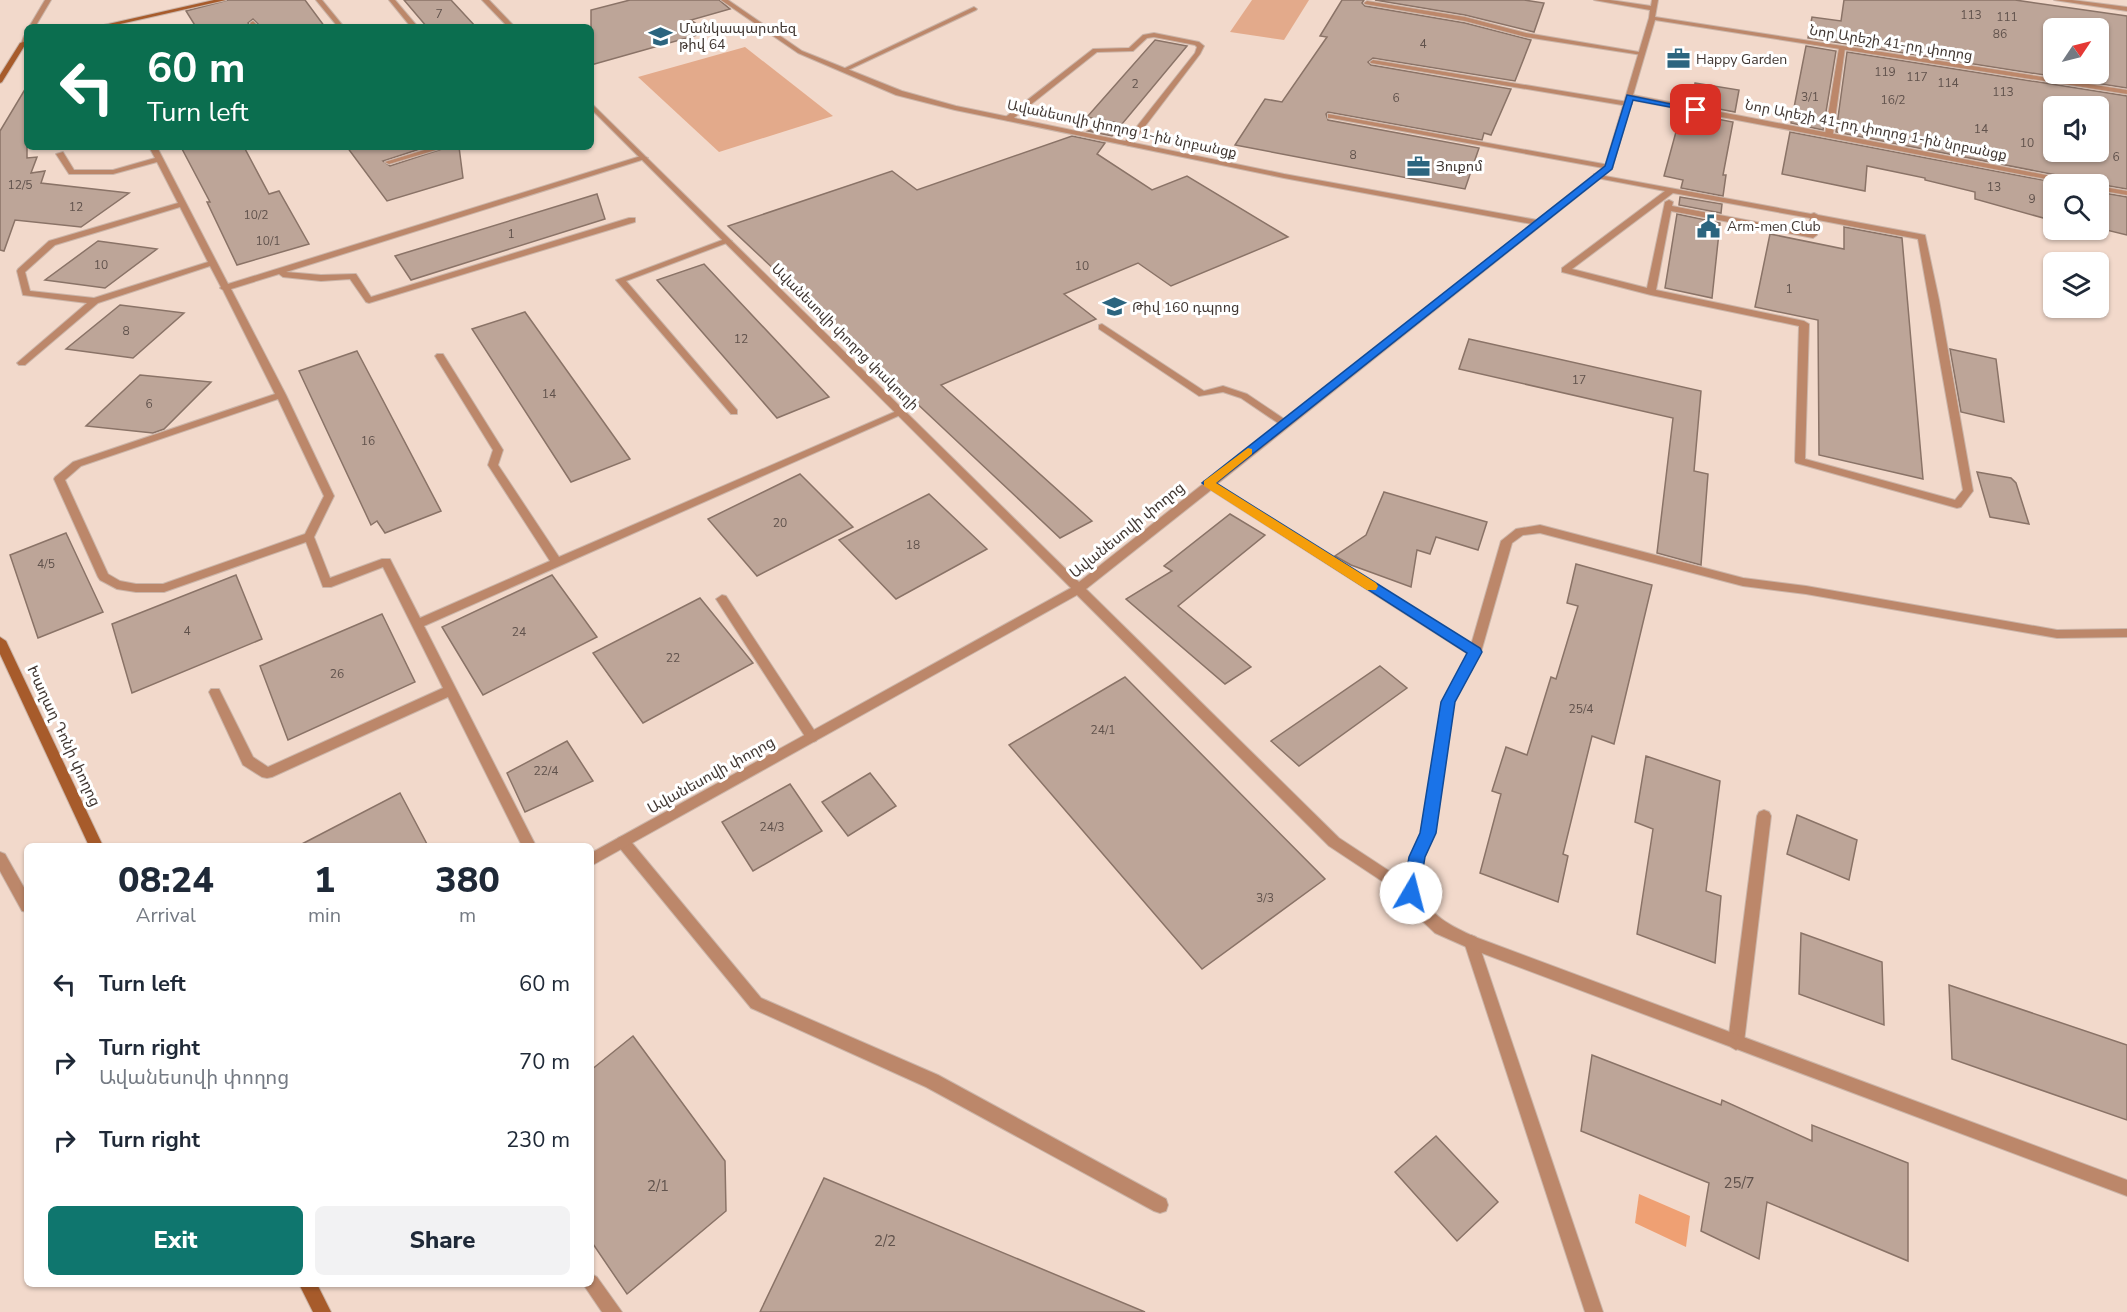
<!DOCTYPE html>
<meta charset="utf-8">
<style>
:root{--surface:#fff;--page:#f2f2f3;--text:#1f2937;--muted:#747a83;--accent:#0f766e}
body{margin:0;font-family:"Nunito Sans","Noto Sans Armenian",sans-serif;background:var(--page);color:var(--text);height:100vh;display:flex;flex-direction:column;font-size:22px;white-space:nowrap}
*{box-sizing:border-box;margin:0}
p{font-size:20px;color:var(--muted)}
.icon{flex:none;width:33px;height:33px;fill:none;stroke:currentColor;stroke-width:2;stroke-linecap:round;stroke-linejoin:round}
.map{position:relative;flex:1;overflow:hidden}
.side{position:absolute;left:24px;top:843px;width:570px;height:444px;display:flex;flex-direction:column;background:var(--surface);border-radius:9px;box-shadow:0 2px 4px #0004}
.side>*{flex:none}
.banner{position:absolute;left:24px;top:24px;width:570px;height:126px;border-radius:9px;box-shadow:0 2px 4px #0004;background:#0b6e4f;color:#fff;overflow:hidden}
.needle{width:39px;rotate:55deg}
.controls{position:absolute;left:2043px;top:18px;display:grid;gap:12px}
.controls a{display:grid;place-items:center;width:66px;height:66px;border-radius:9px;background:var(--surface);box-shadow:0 2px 4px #0004;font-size:30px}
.pin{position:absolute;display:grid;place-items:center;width:51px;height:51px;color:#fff;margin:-26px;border-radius:12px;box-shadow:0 3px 9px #0006}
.me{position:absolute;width:66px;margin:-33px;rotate:8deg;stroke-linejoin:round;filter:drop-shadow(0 0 4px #0008)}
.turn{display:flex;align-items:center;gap:21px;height:126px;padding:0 24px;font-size:27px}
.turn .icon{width:78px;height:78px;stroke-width:2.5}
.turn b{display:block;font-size:42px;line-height:51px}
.eta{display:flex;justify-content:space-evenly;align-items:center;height:102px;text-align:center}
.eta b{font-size:36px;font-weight:800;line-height:42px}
.action{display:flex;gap:12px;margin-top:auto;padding:12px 24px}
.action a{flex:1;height:69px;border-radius:9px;background:var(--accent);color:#fff;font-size:24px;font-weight:800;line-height:69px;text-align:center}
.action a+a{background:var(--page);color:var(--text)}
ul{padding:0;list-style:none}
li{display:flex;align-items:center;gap:18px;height:78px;padding:0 24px}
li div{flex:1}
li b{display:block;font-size:22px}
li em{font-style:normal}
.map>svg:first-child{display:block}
</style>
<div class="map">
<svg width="2127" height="1312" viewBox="0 0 2127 1312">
<rect width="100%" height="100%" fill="#f2d9cb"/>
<g fill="#e3aa8b">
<path d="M1252 0H1309L1284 40 1230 32Z"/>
<path d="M745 47 833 116 719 152 638 77Z"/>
</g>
<path fill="#efa073" d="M1639 1194 1690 1216 1686 1247 1635 1223Z"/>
<g fill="#bda598" stroke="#8a7367" stroke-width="1.5" fill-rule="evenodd">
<path d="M228 0H305L325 27H261L253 19 248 23 250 27H196L186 11Z"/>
<path d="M404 0H451L476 27H427Z"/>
<path d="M630 0H719L730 9 691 20 708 32 591 65V10Z"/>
<path d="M1342 0H1364L1362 3 1365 6 1465 23 1531 40 1515 81 1373 58 1368 62 1371 65 1511 89 1491 135 1484 133 1482 140 1328 112 1326 114 1328 120 1479 148 1465 189 1235 145 1265 99 1282 102 1327 37 1320 36Z"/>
<path d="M1375 0H1524L1544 3 1534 32 1465 15Z"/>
<path d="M1844 0H2015L2127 16V88L1808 38 1812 17 1841 21ZM2054 28H2098V74H2054Z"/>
<path d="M1155 40 1187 46 1112 136 1088 131 1113 122 1087 117Z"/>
<path d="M1806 46 1836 51 1823 130 1791 123Z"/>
<path d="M1847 52 2127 96V189L2098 184H2088L2082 180 1836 132ZM2054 106H2098V152H2054Z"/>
<path d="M1695 83 1739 90 1735 112 1692 104Z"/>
<path d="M27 86V158L37 157 31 173 45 171 41 183 129 193 81 227 15 220 4 251 0 250V131Z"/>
<path d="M1691 114 1733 122 1723 175H1726L1723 196 1681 188 1683 180 1664 176 1677 128 1689 130Z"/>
<path d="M1790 132 2063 184H2054V221L1975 199V192L1925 180V178L1867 166 1865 191 1782 174Z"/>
<path d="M1072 136 1105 143 1097 154 1152 190 1187 176 1288 237 1171 286 1138 263 1064 294 1096 319 941 385 1092 521 1060 538 728 226 892 171 917 190Z"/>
<path d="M181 147H244L269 194 279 191 309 244 237 265 207 202H210Z"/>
<path d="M347 147H426L383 161 390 166 448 147H459L463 178 387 201Z"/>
<path d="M2098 192 2127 197V235L2098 228Z"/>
<path d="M597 194 605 219 411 280 395 256Z"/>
<path d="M1680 197 1722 204 1721 213 1679 205Z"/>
<path d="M1677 214 1720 223 1712 298 1665 288Z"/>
<path d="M1844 227 1902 238 1923 479 1819 455 1818 320 1755 307 1770 234 1844 249Z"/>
<path d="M98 241 157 249 105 288 45 280Z"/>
<path d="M704 264 829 397 777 418 657 280Z"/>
<path d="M120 305 184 313 133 358 66 349Z"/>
<path d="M525 312 630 459 571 482 472 329Z"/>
<path d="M1469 339 1701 391 1694 471 1708 474 1701 565 1657 553 1673 418 1459 369Z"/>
<path d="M1950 349 1996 359 2004 422 1961 412Z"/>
<path d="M357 351 441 511 385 533 377 521 371 525 299 371Z"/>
<path d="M140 375 211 382 164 429 153 433 86 426Z"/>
<path d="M1977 472 2011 478 2016 483 2029 524 1990 517Z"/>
<path d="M800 474 853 527 757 576 708 519Z"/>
<path d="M1384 492 1487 522 1478 550 1436 537 1430 554 1417 550 1411 587 1351 565 1335 556 1366 535Z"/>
<path d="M929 494 987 549 896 599 839 540Z"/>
<path d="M1230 514 1265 535 1178 606 1251 667 1225 684 1126 599 1172 571 1164 566Z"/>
<path d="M66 533 103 612 38 638 10 555Z"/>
<path d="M1576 564 1652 585 1614 744 1592 736 1563 854 1568 856 1558 902 1480 873 1501 794 1492 791 1506 747 1527 755 1551 677 1556 679 1578 606 1567 603Z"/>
<path d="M236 575 262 639 132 693 112 624Z"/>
<path d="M552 575 597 637 483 695 442 627Z"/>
<path d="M700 598 753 663 643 723 593 653Z"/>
<path d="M382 614 415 682 288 740 260 666Z"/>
<path d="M1380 666 1407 688 1299 766 1271 741Z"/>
<path d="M1125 677 1325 879 1202 969 1009 745Z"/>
<path d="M567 741 593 781 525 812 507 773Z"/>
<path d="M1646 756 1720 781 1706 891 1721 896 1715 963 1637 934 1653 829 1635 822Z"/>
<path d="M870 773 896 806 848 836 822 802Z"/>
<path d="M790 784 822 831 753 871 722 822Z"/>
<path d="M400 793 428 846H298Z"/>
<path d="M1797 815 1857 840 1849 880 1787 854Z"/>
<path d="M1801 933 1882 962 1884 1025 1799 994Z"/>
<path d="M1949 985 2127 1045V1120L1952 1059Z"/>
<path d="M633 1036 725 1161 726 1211 627 1294 591 1241V1070Z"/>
<path d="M1592 1055 1721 1105 1722 1100 1812 1141V1125L1908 1163V1261L1767 1202 1759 1259 1701 1231 1709 1183 1581 1131Z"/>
<path d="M1436 1136 1498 1202 1457 1241 1395 1172Z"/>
<path d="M824 1178 1145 1312H760Z"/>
</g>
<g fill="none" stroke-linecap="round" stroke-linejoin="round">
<defs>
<g id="lane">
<path d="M316 0H322L344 27H338Z"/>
<path d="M389 0H395L418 27H411Z"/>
<path d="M1367 1 1465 17 1526 33 1645 53 1642 55 1526 37 1465 21 1365 4 1364 3Z"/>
<path d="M974 7 977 9 976 10 846 71 841 70Z"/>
<path d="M253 21 259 27H253L250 23Z"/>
<path d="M1154 33 1199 42 1204 46 1200 54 1130 146 1123 144 1195 53 1197 47 1195 45 1154 37 1147 38 1133 51 1097 52 1010 121 1003 119 1093 49 1129 48 1143 35Z"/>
<path d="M1842 46 1845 48 1833 134 1829 136 1825 134 1839 48Z"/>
<path d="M1373 60 1628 102 1632 104 1628 106 1371 63 1370 62Z"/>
<path d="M1328 114 1609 165 1613 167 1609 169 1331 118H1328Z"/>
<path d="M149 147H157L228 284 641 156 648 158 286 272 321 275 356 274 371 297 629 218H635V222L369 303 366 302 350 279 321 281 283 277 279 274 231 289 286 395 334 496 314 537 330 578 382 559H390L420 618 550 561 488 465 493 450 435 356 437 354H443L503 450 498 465 559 557 899 410H905L907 412 424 626 536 846H522L448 697 272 777 267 778 262 777 243 765 209 692 211 689H219L253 757 268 767 443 688 383 567 331 587H323L306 542 164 592H136L117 589 100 580 98 577 54 479 55 477 73 462 275 394 223 290 220 288 221 287 210 266 98 303 25 365H19L17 363 87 303 23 295 17 271 18 269 49 241 178 203 157 162 113 174H69L56 154 63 152 74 170H113L155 158ZM180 207 208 262 94 298 30 291 25 272 55 245ZM278 399 324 496 305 534 163 584H136L120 581 108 574 65 480 81 466Z"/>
<path d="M434 147H446L389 164 385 162Z"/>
<path d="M1594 174 1811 214 1814 213 1818 215 1925 235 1939 300 1973 491 1961 507 1957 508 1796 463 1795 461 1799 326 1651 295 1562 272V268L1665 191 1597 178H1594ZM1673 193 1810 218 1809 232 1672 206 1673 202 1669 200 1665 202 1647 288 1572 269ZM1671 211 1813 238 1817 235 1818 220 1918 239 1963 490 1955 500 1805 459 1809 324 1804 321 1656 290Z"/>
<path d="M725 239 732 241 626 281 737 410V414H731L616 280Z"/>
<path d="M1102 324 1204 391 1223 386 1247 394 1290 423 1289 425H1281L1241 398 1223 392 1199 396 1099 329V325Z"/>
<path d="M1540 525 1743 578 1806 586 2057 630 2127 629V637L2057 638 1806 594 1743 586 1540 533 1523 535 1512 543 1481 652 1479 655H1471L1469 652 1501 541 1516 529Z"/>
<path d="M722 595 726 596 816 733 818 737 816 741 812 742 808 741 718 602 716 599Z"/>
<path d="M1764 810 1769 812 1771 816 1744 1042 1741 1047 1736 1050 1731 1047 1728 1042 1757 816 1759 812Z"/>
<path d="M623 836 628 838 761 998 938 1075 1166 1199 1168 1205 1166 1211 1160 1213 1154 1211 926 1087 751 1008 618 846 616 842 618 838Z"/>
<path d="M0 852 5 854 27 893V912L22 911 0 871Z"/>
<path d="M1471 935 1476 937 1478 942 1603 1312H1585L1464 942 1466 937Z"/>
</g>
<g id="street">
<path d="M45 0H51L35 27H29Z"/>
<path d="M482 0H489L515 27H508Z"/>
<path d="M721 0H728L802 51 902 91 956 106 1284 174 1537 220 1605 166 1649 18 1650 10 1594 0H1610L1651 6 1652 0H1658L1655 17 2127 90V94L1655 20 1633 95 2082 182 2086 184H2072L1632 100 1612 169 1217 484 1479 649 1481 652 1454 702 1435 833 1424 857 1418 892C1434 918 1449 925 1475 937L2127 1180V1196L1471 949 1435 933 1417 916 1406 897 1329 846 1077 595 591 866V853L1071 588 591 109V103L1079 582 1203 484 1204 481 1209 480 1532 224 1284 178 955 110 896 95 798 53ZM1211 490 1468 654 1442 702 1421 833 1410 857 1406 882 1339 838 1086 589Z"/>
<path d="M2054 0H2072L2127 7V11Z"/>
<path d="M27 34 26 43 21 44 24 36Z"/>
<path d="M2098 186 2127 191V195L2098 190Z"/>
<path d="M591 1274 597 1277 622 1312H602L583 1284H591Z"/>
</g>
<g id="secondary">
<path d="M214 0H226L107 27H95Z"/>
<path d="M27 41V45H25L2 82 0 83V75L20 43Z"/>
<path d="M0 637 6 641 103 846H89L0 654Z"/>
<path d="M299 1284H317L331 1312H313Z"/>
</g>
</defs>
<use href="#lane" stroke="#cbb5a9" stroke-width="2"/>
<use href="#street" stroke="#cbb5a9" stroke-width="2"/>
<use href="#secondary" stroke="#cbb5a9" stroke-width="2"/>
<use href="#lane" fill="#bc876a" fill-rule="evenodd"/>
<use href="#street" fill="#bc876a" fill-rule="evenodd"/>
<use href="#secondary" fill="#a75b2b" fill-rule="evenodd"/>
</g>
<path fill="#1a73e8" stroke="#114b97" stroke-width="1.5" d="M1627 95 1700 110 1696 112 1633 100 1612 169 1216 483 1480 648 1482 652 1455 702 1436 833 1425 857 1419 893 1417 898 1411 900 1405 898 1403 893 1409 857 1420 833 1441 702 1467 653 1202 483 1605 166Z"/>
<path fill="#f59e0b" d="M1248 448 1252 449V454L1216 483 1376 583 1378 586 1376 590H1367L1204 486V481Z"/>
<defs>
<symbol id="school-bare" viewBox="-9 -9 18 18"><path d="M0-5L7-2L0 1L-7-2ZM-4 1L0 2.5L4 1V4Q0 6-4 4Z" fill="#2c657f" stroke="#fff" stroke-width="2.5" paint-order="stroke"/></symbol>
<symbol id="office-bare" viewBox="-9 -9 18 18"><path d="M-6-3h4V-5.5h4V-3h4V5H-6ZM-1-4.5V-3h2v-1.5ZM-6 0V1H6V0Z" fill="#2c657f" stroke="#fff" stroke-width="2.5" paint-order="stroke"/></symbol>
<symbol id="civic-bare" viewBox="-9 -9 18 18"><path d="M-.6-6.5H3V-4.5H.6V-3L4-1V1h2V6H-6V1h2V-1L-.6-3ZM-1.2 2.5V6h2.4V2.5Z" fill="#2c657f" stroke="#fff" stroke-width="2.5" paint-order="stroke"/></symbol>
</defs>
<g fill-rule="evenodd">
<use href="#school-bare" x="644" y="20" width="33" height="33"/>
<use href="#office-bare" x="1662" y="42" width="33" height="33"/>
<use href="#office-bare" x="1402" y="150" width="33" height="33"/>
<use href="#civic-bare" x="1692" y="210" width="33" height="33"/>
<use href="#school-bare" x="1098" y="290" width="33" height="33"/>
</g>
<g text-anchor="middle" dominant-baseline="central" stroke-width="6" stroke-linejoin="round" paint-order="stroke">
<g font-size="12" fill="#60524c">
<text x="439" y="14">7</text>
<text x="1971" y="15">113</text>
<text x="2007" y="17">111</text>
<text x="2000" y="34">86</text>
<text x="1423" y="44">4</text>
<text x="1885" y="72">119</text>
<text x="1917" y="77">117</text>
<text x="1948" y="83">114</text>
<text x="1135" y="84">2</text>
<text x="2003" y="92">113</text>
<text x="1810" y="97">3/1</text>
<text x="1396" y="98">6</text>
<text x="1893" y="100">16/2</text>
<text x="1981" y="129">14</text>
<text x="2027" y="143">10</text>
<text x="1353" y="155">8</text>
<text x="2116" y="157">6</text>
<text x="20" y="185">12/5</text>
<text x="1994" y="187">13</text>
<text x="2032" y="199">9</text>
<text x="76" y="207">12</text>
<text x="256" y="215">10/2</text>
<text x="511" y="234">1</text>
<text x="268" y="241">10/1</text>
<text x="101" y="265">10</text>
<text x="1082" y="266">10</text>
<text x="1789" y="289">1</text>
<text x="126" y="331">8</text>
<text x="741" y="339">12</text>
<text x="1579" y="380">17</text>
<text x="549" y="394">14</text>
<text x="149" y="404">6</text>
<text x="368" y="441">16</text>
<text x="780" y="523">20</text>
<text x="913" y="545">18</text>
<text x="46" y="564">4/5</text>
<text x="187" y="631">4</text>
<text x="519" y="632">24</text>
<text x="673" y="658">22</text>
<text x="337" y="674">26</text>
<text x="1581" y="709">25/4</text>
<text x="1103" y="730">24/1</text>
<text x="546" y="771">22/4</text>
<text x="772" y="827">24/3</text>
<text x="1265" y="898">3/3</text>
</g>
<g font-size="14" fill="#413732" stroke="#fff" text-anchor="start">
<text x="679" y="28">Մանկապարտեզ<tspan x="679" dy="16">թիվ 64</tspan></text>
<text x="1696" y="59">Happy Garden</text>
<text x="1436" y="166">Յուքոմ</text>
<text x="1727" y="226">Arm-men Club</text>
<text x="1132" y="307">Թիվ 160 դպրոց</text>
</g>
<g font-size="14" fill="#413732" stroke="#fff">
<text transform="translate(1891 43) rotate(9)">Նոր Արեշի 41-րդ փողոց</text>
<text transform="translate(1122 129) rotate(12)">Ավանեսովի փողոց 1-ին նրբանցք</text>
<text transform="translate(1876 130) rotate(11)">Նոր Արեշի 41-րդ փողոց 1-ին նրբանցք</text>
<text transform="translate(845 337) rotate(45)">Ավանեսովի փողոց փակուղի</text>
</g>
<g font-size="15" fill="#413732" stroke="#fff">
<text transform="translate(1127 530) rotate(-39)">Ավանեսովի փողոց</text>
<text transform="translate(64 736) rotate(65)">Խաղաղ Դոնի փողոց</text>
<text transform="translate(711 775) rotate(-29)">Ավանեսովի փողոց</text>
</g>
<g font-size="15" fill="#60524c">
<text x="1739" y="1183">25/7</text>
<text x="658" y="1186">2/1</text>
<text x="885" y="1241">2/2</text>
</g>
</g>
</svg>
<div class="controls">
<a><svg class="needle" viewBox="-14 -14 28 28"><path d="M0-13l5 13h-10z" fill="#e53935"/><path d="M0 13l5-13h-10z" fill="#747a83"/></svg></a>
<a><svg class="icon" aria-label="sound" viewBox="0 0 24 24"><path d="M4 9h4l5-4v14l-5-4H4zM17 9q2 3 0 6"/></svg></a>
<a><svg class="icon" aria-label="search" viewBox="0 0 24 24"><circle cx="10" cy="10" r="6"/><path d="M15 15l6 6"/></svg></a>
<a><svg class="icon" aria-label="layers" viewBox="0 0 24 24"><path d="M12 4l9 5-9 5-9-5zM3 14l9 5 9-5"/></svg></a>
</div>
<div class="pin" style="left:1696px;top:110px;background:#d93025"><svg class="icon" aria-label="arrive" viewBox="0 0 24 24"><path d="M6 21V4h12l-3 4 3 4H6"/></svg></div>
<svg class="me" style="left:1411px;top:893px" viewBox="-20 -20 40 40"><circle r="19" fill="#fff"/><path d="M0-13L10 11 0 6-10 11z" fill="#1a73e8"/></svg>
<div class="banner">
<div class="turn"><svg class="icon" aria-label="left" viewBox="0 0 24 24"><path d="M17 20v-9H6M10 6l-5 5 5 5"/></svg><div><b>60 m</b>Turn left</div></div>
</div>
<section class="side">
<div class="eta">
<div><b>08:24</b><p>Arrival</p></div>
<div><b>1</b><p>min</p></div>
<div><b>380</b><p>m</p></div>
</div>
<ul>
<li><svg class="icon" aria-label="left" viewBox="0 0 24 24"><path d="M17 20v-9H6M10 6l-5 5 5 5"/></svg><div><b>Turn left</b></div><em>60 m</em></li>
<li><svg class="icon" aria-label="right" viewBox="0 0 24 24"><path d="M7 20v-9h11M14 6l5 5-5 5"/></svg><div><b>Turn right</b><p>Ավանեսովի փողոց</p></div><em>70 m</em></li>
<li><svg class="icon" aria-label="right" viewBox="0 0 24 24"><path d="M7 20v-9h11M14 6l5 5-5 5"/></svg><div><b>Turn right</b></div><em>230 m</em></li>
</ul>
<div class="action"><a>Exit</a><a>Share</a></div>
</section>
</div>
